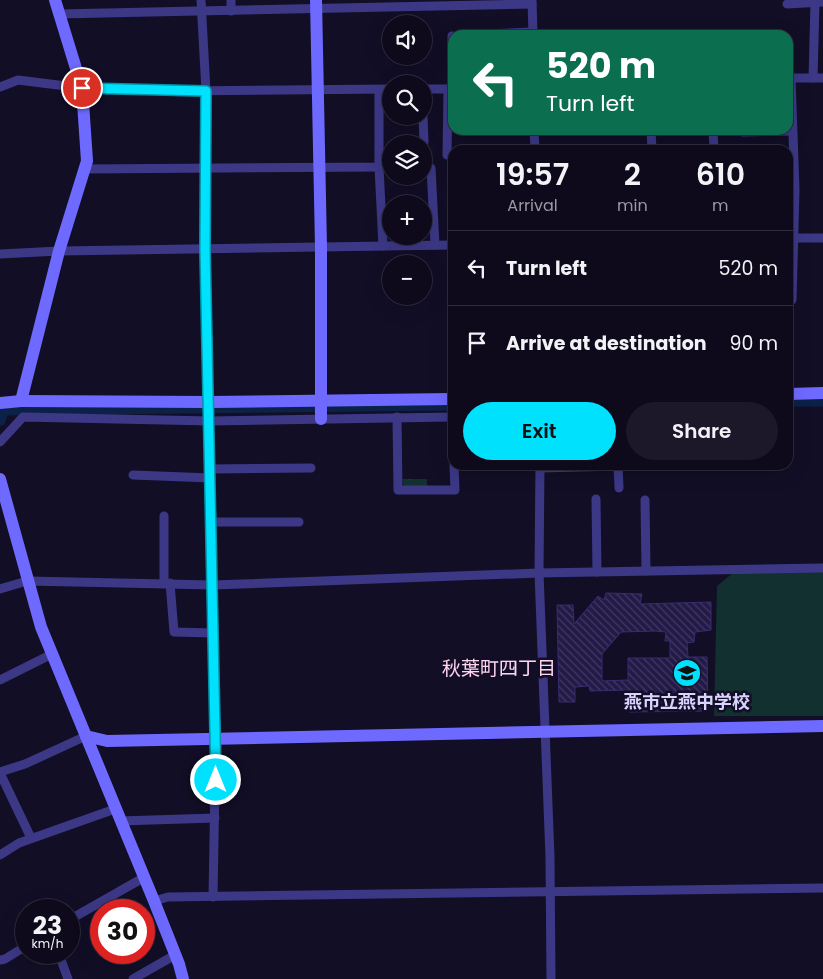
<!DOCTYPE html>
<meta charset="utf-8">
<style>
:root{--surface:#0e0a1c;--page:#1c1829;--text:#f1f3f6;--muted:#9b9aa3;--line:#2e2b3b;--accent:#00e1fe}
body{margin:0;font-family:Poppins,"Noto Sans JP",sans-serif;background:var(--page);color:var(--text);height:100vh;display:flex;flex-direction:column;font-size:19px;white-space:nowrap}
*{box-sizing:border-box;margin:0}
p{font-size:16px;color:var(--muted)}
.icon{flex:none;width:28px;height:28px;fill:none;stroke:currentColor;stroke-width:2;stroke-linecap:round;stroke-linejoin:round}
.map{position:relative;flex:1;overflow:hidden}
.details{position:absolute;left:448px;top:145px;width:345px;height:325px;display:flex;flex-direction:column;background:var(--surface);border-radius:15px;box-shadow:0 5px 20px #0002,0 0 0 1px var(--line)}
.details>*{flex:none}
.hud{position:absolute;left:448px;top:30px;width:345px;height:105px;border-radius:15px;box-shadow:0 5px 20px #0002,0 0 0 1px var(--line);background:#0b6e4f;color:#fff;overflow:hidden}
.tools{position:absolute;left:382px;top:15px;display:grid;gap:10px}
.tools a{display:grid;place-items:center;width:50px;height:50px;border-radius:50%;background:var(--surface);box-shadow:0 5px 20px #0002,0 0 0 1px var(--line);font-size:25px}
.speed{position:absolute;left:15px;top:899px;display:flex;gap:10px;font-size:25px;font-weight:700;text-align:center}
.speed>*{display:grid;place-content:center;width:65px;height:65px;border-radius:50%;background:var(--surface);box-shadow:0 5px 20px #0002,0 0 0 1px var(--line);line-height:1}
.speed small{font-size:12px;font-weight:400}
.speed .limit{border:8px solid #d22;background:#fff;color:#111}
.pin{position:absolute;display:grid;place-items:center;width:42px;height:42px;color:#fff;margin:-21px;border:2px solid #fff;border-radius:50%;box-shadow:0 1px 5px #0007}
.me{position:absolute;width:55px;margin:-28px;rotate:0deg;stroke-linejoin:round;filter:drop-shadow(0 0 4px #0008)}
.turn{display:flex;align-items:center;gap:18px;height:105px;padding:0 15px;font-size:22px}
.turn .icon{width:65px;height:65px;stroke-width:2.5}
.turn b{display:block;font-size:35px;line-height:42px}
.eta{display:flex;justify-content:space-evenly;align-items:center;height:85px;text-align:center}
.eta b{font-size:30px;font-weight:600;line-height:35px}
.button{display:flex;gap:10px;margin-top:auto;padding:10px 15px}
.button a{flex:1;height:58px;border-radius:30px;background:var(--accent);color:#111;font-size:20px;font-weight:600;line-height:58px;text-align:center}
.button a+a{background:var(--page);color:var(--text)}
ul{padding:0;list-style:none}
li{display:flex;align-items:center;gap:15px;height:75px;padding:0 15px;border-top:1px solid var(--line)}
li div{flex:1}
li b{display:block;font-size:19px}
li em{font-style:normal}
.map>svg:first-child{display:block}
</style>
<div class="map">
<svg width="823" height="979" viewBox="0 0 823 979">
<defs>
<pattern id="forest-crowns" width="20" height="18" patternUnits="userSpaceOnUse" patternTransform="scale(1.25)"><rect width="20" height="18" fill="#11302f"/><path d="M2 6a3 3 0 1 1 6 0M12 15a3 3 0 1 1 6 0" fill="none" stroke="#334d4e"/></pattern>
<pattern id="building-back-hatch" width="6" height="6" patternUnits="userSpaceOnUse" patternTransform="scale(1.25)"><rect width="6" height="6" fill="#231a47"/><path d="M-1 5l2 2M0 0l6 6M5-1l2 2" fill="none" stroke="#423a63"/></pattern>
</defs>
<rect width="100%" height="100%" fill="#120e26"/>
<path fill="url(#forest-crowns)" d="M403 479H427V487L406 488 403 484Z"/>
<path fill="#11302f" d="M823 572V716H714L717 586 733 573Z"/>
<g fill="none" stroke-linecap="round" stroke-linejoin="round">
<g stroke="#0b2148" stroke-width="9">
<path d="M788 402H823"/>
<path d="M1 421 4 411 452 406"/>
</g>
</g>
<path fill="url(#building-back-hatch)" stroke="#3a2b73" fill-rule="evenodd" d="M606 593 642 594 640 604 711 602V630L695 632 694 642 687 643 688 657H707L708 711 629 712 628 690 590 691 589 686 575 687V702H559L557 605H573L574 624 598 596 604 600ZM655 631 666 632 665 641H670V658H628V680L602 681V654L621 632Z"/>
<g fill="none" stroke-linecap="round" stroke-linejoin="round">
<g stroke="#3c3886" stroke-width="9">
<path d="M201 0 206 91 205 249 216 725 213 897"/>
<path d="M231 0V11"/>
<path d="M532 0 533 35"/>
<path d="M787 4 823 2"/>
<path d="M58 14 532 4"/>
<path d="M467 35 532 32"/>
<path d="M452 36V42"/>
<path d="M788 78H823"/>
<path d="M791 78 795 190 792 300"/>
<path d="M813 78 815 3"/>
<path d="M0 87 18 80 82 88 179 91 391 89"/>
<path d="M424 89H452"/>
<path d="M423 116 424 142"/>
<path d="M534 130 535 150"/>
<path d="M651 130 652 150"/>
<path d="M713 130 714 150"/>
<path d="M743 130V132L792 131"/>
<path d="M447 155 448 89"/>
<path d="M379 167 383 246"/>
<path d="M431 168 435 245"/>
<path d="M84 169 379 167V90"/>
<path d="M788 238H823"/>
<path d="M0 254 59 251 452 245"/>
<path d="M397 417 398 490H455L454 465"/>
<path d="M0 442 23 417 210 421 452 417"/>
<path d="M540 465 539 573 550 857 551 979"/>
<path d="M618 465 619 488"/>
<path d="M540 468 618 466"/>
<path d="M211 469 311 468"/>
<path d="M133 475 211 478"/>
<path d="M596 499 597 572"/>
<path d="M645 500 646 571"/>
<path d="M212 522H299"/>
<path d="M164 583V516"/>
<path d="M170 583 174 632 213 633"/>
<path d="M0 589 27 581 213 585 539 573 823 568"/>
<path d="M0 680 52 654"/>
<path d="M0 772 25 764 86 736"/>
<path d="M0 773 31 838"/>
<path d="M120 821 215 818"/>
<path d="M0 855 19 843 115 809"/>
<path d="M154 901 168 897 823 888"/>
<path d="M69 920 143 878"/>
<path d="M55 952 60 957 68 979"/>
<path d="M0 960 5 959 26 946"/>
<path d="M133 979 175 955"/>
</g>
<g stroke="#6f6aff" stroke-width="12">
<path d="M316 0 321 247V419"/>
<path d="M788 394 823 393"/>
<path d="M21 401 209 402 452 399"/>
<path d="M0 403 21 401 59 251 87 161 82 88 55 0"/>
<path d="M0 479 41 627 154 901 179 964 183 979"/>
<path d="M86 736 107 741 823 726"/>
</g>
</g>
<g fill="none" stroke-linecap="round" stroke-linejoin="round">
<defs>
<path id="route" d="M82 88 206 91 205 249 216 780"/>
</defs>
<use href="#route" stroke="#0092a5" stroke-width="12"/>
<use href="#route" stroke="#00e1fe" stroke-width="9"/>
</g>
<defs>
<symbol id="school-disc" viewBox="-11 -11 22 22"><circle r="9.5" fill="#00e1fe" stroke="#120e26"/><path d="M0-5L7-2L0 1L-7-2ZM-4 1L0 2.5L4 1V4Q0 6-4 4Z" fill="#111"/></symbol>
</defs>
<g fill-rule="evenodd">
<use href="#school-disc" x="671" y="657" width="32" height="32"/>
</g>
<g text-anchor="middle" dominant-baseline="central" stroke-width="5" stroke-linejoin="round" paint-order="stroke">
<g font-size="18" font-weight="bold" fill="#d8d3ff" stroke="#120e26">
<text x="687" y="701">燕市立燕中学校</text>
</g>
<g font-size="19" fill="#ffd5ef" stroke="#120e26">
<text x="499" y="668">秋葉町四丁目</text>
</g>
</g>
</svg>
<div class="tools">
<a><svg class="icon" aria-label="sound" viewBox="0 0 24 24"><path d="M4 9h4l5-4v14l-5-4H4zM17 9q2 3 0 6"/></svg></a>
<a><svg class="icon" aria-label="search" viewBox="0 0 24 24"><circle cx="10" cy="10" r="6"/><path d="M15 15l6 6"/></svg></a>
<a><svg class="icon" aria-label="layers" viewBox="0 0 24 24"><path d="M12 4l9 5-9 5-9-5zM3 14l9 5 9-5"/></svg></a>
<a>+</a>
<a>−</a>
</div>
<div class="speed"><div>23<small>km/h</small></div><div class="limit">30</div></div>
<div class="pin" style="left:82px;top:88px;background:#d93025"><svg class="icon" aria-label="arrive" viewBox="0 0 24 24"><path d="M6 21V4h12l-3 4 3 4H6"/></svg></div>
<svg class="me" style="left:216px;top:780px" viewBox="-20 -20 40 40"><circle r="17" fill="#00e1fe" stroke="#fff" stroke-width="3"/><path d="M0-11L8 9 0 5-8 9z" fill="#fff"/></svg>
<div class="hud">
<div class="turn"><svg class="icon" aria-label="left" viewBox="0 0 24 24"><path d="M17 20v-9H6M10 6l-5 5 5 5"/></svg><div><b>520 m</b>Turn left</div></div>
</div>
<section class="details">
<div class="eta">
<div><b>19:57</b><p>Arrival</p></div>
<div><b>2</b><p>min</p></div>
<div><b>610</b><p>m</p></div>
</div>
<ul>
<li><svg class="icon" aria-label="left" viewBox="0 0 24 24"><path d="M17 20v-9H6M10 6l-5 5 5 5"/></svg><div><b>Turn left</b></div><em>520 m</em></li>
<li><svg class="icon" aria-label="arrive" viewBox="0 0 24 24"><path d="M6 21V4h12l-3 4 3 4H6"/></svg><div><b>Arrive at destination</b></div><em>90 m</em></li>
</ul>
<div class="button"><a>Exit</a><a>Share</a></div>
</section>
</div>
